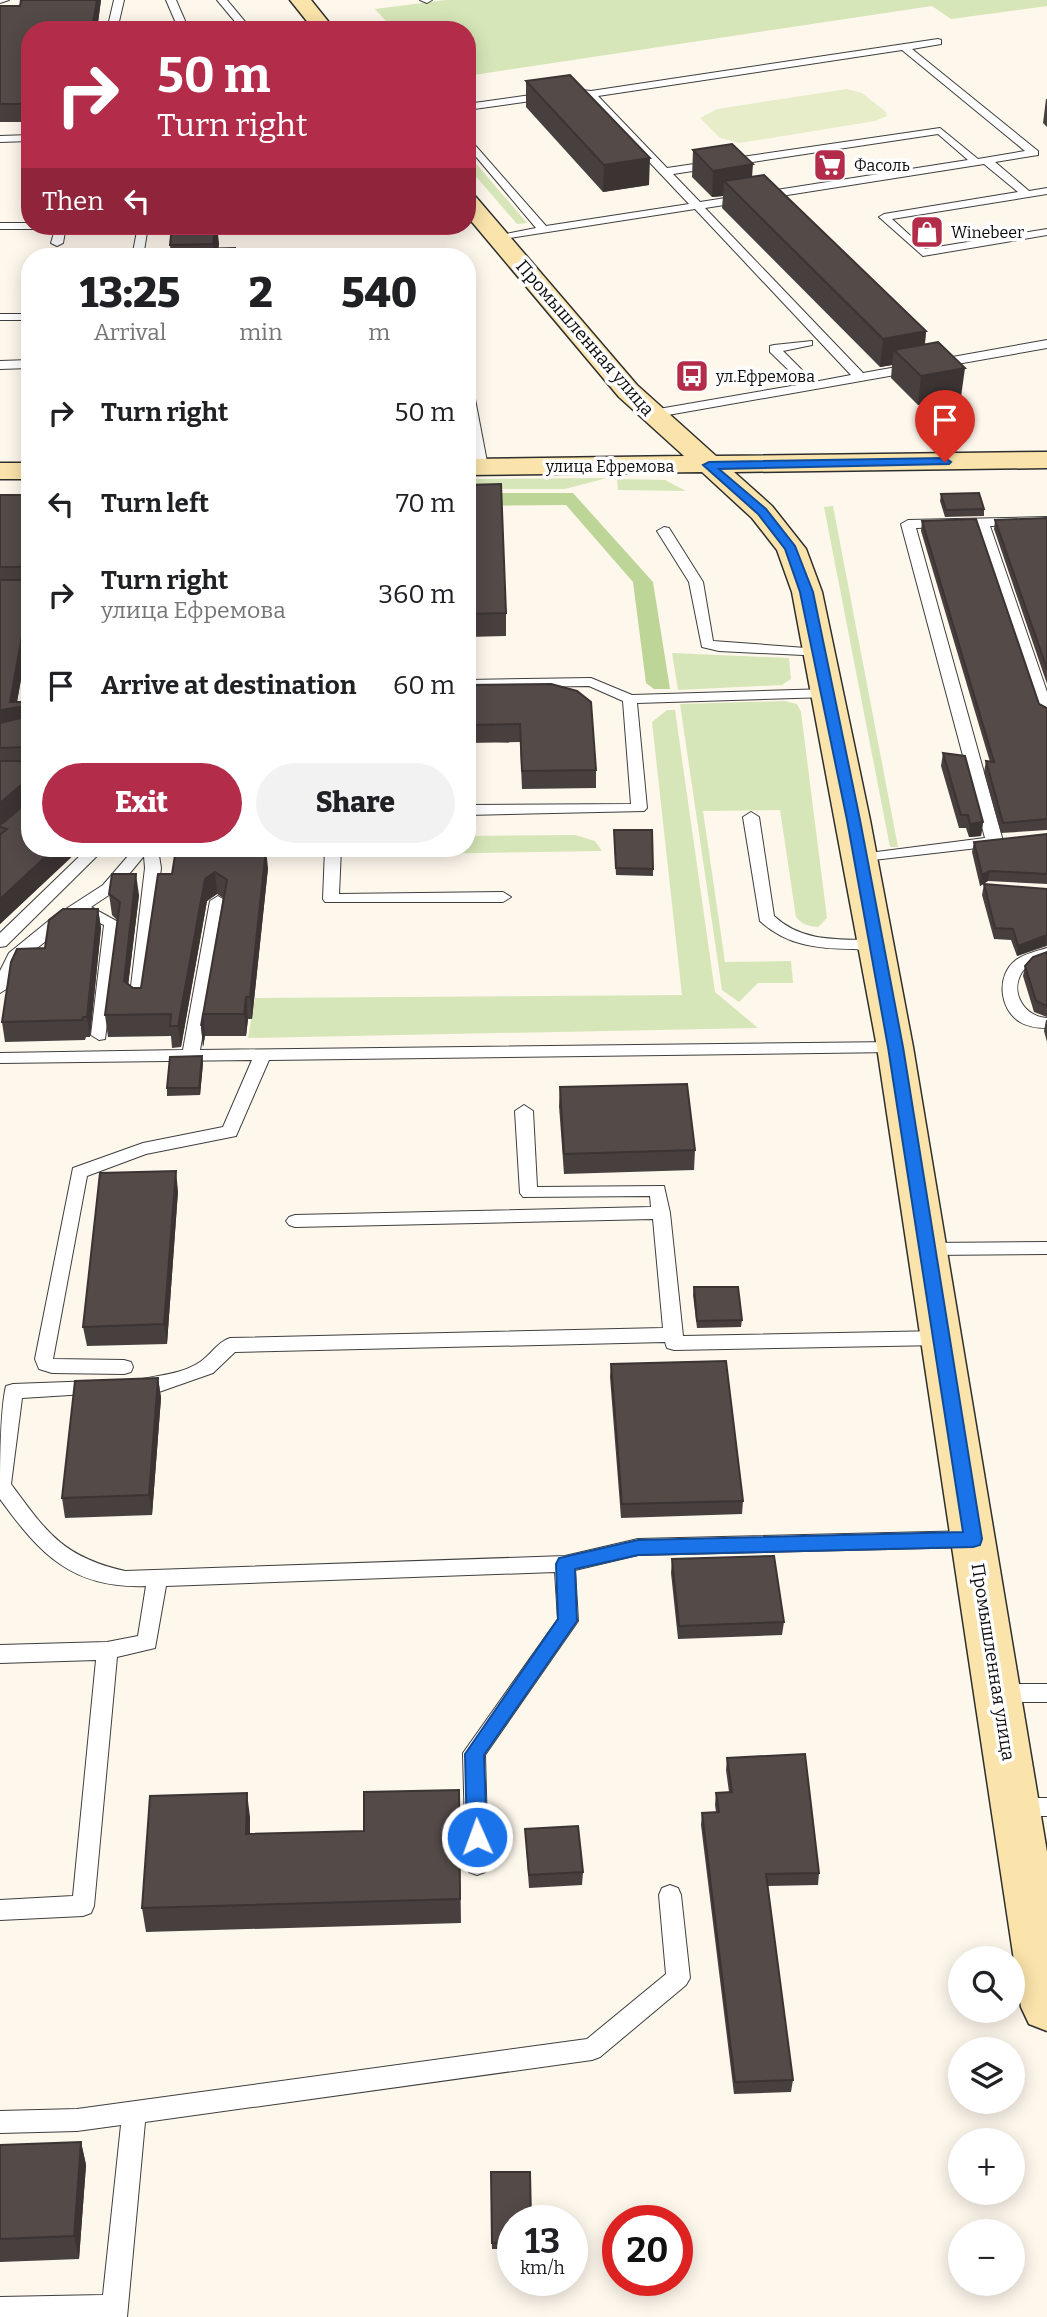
<!DOCTYPE html>
<meta charset="utf-8">
<style>
:root{--surface:#fff;--page:#f2f2f2;--text:#202124;--muted:#757577;--accent:#b32d4a}
body{margin:0;font-family:Bitter,serif;background:var(--page);color:var(--text);height:100vh;display:flex;flex-direction:column;font-size:26px;white-space:nowrap}
*{box-sizing:border-box;margin:0}
p{font-size:23px;color:var(--muted)}
.icon{flex:none;width:38px;height:38px;fill:none;stroke:currentColor;stroke-width:2;stroke-linecap:round;stroke-linejoin:round}
.map{position:relative;flex:1;overflow:hidden}
.details{position:absolute;left:21px;top:248px;width:455px;height:609px;display:flex;flex-direction:column;background:var(--surface);border-radius:28px;box-shadow:0 4px 18px #0003}
.details>*{flex:none}
.guide{position:absolute;left:21px;top:21px;width:455px;height:214px;border-radius:28px;box-shadow:0 4px 18px #0003;background:#b32d4a;color:#fff;overflow:hidden}
.controls{position:absolute;left:948px;top:1946px;display:grid;gap:14px}
.controls a{display:grid;place-items:center;width:77px;height:77px;border-radius:50%;background:var(--surface);box-shadow:0 4px 18px #0003;font-size:35px}
.speed{position:absolute;left:497px;top:2205px;display:flex;gap:14px;font-size:35px;font-weight:700;text-align:center}
.speed>*{display:grid;place-content:center;width:91px;height:91px;border-radius:50%;background:var(--surface);box-shadow:0 4px 18px #0003;line-height:1}
.speed small{font-size:18px;font-weight:400}
.speed .limit{border:10px solid #d22;background:#fff;color:#111}
.pin{position:absolute;display:grid;place-items:center;width:60px;height:60px;color:#fff;margin:-72px -30px;border-radius:50% 50% 50% 0;rotate:-45deg;box-shadow:0 0 7px #0007}
.pin .icon{rotate:45deg}
.me{position:absolute;width:77px;margin:-38px;rotate:358deg;stroke-linejoin:round;filter:drop-shadow(0 0 5px #0008)}
.turn{display:flex;align-items:center;gap:24px;height:147px;padding:0 21px;font-size:32px}
.turn .icon{width:91px;height:91px;stroke-width:2.5}
.turn b{display:block;font-size:49px;line-height:60px}
.then{display:flex;align-items:center;height:66px;padding:0 21px;background:#0003;gap:14px;font-size:26px}
.eta{display:flex;justify-content:space-evenly;align-items:center;height:119px;text-align:center}
.eta b{font-size:42px;font-weight:800;line-height:49px}
.button{display:flex;gap:14px;margin-top:auto;padding:14px 21px}
.button a{flex:1;height:80px;border-radius:42px;background:var(--accent);color:#fff;font-size:28px;font-weight:800;line-height:80px;text-align:center}
.button a+a{background:var(--page);color:var(--text)}
ul{padding:0;list-style:none}
li{display:flex;align-items:center;gap:21px;height:91px;padding:0 21px}
li div{flex:1}
li b{display:block;font-size:26px}
li em{font-style:normal}
.map>svg:first-child{display:block}
</style>
<div class="map">
<svg width="1047" height="2317" viewBox="0 0 1047 2317">
<rect width="100%" height="100%" fill="#fef7ec"/>
<g fill="#d7e6b8">
<path d="M446 0H1047V6L951 19 932 6 467 76V30H394L375 9Z"/>
<path d="M467 153 527 223 517 224 467 166Z"/>
<path d="M607 478 565 489H467V479Z"/>
<path d="M617 479 665 480 686 491 618 490Z"/>
<path d="M833 506 898 847H890L824 507Z"/>
<path d="M672 653 789 658 791 679 782 685 678 690Z"/>
<path d="M785 701 797 704 801 712 827 918 818 927C808 926 803 925 796 917L780 810 703 811 725 962 791 961 793 983H758L739 1002 722 990 680 704Z"/>
<path d="M667 710H675L715 992 758 1028 248 1038 255 998 682 995 652 722Z"/>
<path d="M575 835 595 841 602 851 361 855 367 849H467V836Z"/>
</g>
<path fill="#bed598" d="M467 493H573L653 582 670 689H654L646 683 633 582 566 505 467 506Z"/>
<path fill="#e7edc9" d="M847 89 862 93 886 112 887 116 875 121 740 143 720 138 700 118 717 109Z"/>
<g fill="none" stroke-linecap="round" stroke-linejoin="round">
<defs>
<g id="lane">
<path d="M0 0H9L0 3Z"/>
<path d="M114 0H124L117 30H107Z"/>
<path d="M166 0H176L189 30H179Z"/>
<path d="M217 0H227L252 30H242Z"/>
<path d="M420 0H432L427 3Z"/>
<path d="M938 39 941 40V44L912 49 1038 151V155L995 162 1029 191 1047 188V194L892 219 925 249 1047 229V235L923 256 879 217 884 214 1018 192 984 164 705 208 863 373 1047 340V348L651 418 645 414 647 411 803 384 770 352V346L774 345 812 341V345L783 351 814 382 851 375 695 209 497 240 491 237 536 228 467 146V136L546 226 689 204 588 97 573 95 467 110V104L573 89 591 91ZM902 50 1025 151 978 159 940 128 667 168 598 96ZM938 134 968 160 700 202 673 174Z"/>
<path d="M30 135V141L0 142V136Z"/>
<path d="M0 223H30V226H44L39 229H0Z"/>
<path d="M56 226H66L63 243 57 246 51 243Z"/>
<path d="M138 226H148L143 257H132Z"/>
<rect x="0" y="314" width="30" height="6"/>
<path d="M30 360V368L0 369V361Z"/>
<path d="M467 396 475 399 488 467 482 471 476 467 467 422Z"/>
<path d="M1047 517V525L990 526 1047 692V717L1040 713 977 526 916 528 1003 841 995 846 856 862 853 859 856 856 861 854 985 838 901 524 908 520Z"/>
<path d="M664 527 669 528 703 582 713 641 819 649 826 653 824 656 719 651 702 647 689 582 657 531Z"/>
<path d="M591 678 632 695 828 689 835 693 828 697 637 703 647 808 644 811 467 815V805L631 804 623 701 589 686 467 688V680Z"/>
<path d="M751 812 759 817 774 916C803 943 839 939 876 940L882 941 884 945 882 949C873 951 863 950 854 949 819 949 787 946 760 921L743 817Z"/>
<path d="M87 849H104L6 946 0 947V933Z"/>
<path d="M134 849H158L161 868 143 1007 137 1008 129 1003 145 868 144 856 115 891 91 907 120 923 105 1039 99 1040 91 1035 104 925 80 914 22 960 8 988 0 993V971L9 953 52 918 103 885Z"/>
<path d="M325 849H341L339 894 503 892 511 897 503 902H325L323 899Z"/>
<path d="M218 896 226 901 200 1050 895 1042 903 1047 895 1052 269 1060 236 1136 146 1154 87 1176 53 1359 124 1360 131 1362 133 1367 131 1372 124 1374 52 1373 39 1369 35 1359 73 1168 143 1143 223 1127 252 1060 0 1063V1053L183 1050 210 901Z"/>
<path d="M1047 948V959C1038 961 1028 964 1022 972 1009 993 1025 1017 1047 1018V1028C1038 1028 1028 1027 1020 1022 999 1009 996 975 1016 960 1024 954 1037 951 1047 948Z"/>
<path d="M524 1105 533 1111 537 1187 664 1186 670 1213 683 1336 941 1331 948 1333 950 1338 948 1343 941 1345 674 1350 667 1348 665 1342 235 1352 213 1373 156 1393 130 1392 127 1387 130 1382C153 1375 179 1376 200 1362 211 1355 217 1342 230 1338L663 1328 653 1219 295 1227 289 1225 286 1221 289 1217 295 1215 651 1207 650 1196 523 1197 520 1193 515 1111Z"/>
<path d="M1047 1242V1254L927 1255 921 1254 918 1249 921 1244 927 1243Z"/>
<path d="M95 1381 102 1383 105 1388 102 1393 22 1398 11 1484C47 1533 63 1557 125 1571L565 1556 638 1539 973 1531 980 1533 983 1539 980 1545 973 1547 638 1555 575 1570 578 1621 485 1755 488 1865 485 1872 477 1875 469 1872 466 1865 463 1753 558 1619 555 1572 166 1586 155 1648 117 1657 94 1906 91 1913 83 1916 0 1920V1900L73 1896 96 1660 0 1663V1645L107 1642 138 1636 146 1586C72 1589 40 1554 0 1499 0 1470 0 1410 6 1386L13 1384Z"/>
<path d="M997 1684H1047V1702H997L989 1699 986 1693 989 1687Z"/>
<path d="M1016 1798H1047V1816H1016L1008 1814 1005 1807 1008 1800Z"/>
<path d="M670 1885 678 1888 681 1895 690 1978 686 1985 600 2057 592 2060 145 2122 127 2317H0V2297L103 2295 121 2125 77 2131 0 2133V2111L77 2109 587 2039 666 1974 659 1895 662 1888Z"/>
</g>
<g id="secondary">
<path d="M290 0H311L335 30H314Z"/>
<path d="M467 194 475 196 637 385 716 456 1047 452V468L734 472 772 506 806 549 822 592 870 820 913 1047 1047 1852V2031L1029 2024 1021 2007 877 1047 792 592 777 550 752 518 702 472 467 475V459L684 456 619 397 467 216Z"/>
<rect x="0" y="463" width="30" height="16"/>
</g>
</defs>
<use href="#lane" stroke="#3f3f3f" stroke-width="2"/>
<use href="#secondary" stroke="#2e2e2e" stroke-width="3"/>
<use href="#lane" fill="#fff" fill-rule="evenodd"/>
<use href="#secondary" fill="#fae4ab" fill-rule="evenodd"/>
</g>
<g fill="#48403f">
<path d="M21 0H101L97 30H30V122H0V6H20Z"/>
<path d="M526 81 649 185 603 192 526 107Z"/>
<path d="M1046 99H1047V127L1043 123Z"/>
<path d="M693 150 752 176 926 331 925 344 961 397 918 405 891 378 892 365 880 367 722 208 723 196 712 197 692 177Z"/>
<path d="M219 243 218 248 236 253 240 257H171L170 245Z"/>
<path d="M467 485 506 613V636L467 637Z"/>
<path d="M941 494 984 509V516L945 517 940 501Z"/>
<path d="M0 495H30V629L17 702H30L80 849 0 924Z"/>
<path d="M1047 518V684L994 529 995 520Z"/>
<path d="M922 521 1039 704 1047 708V830L1001 833 984 772 986 761 990 762 921 531Z"/>
<path d="M467 685 596 770V788L522 789 520 742 467 743Z"/>
<path d="M943 753 983 822 981 836 969 837 966 828H959L941 766Z"/>
<path d="M1047 834V884L988 881 980 886 972 852 974 842Z"/>
<path d="M614 837 653 869V876L616 875Z"/>
<path d="M268 868 252 1019H248L246 1036H205L203 1047 201 1026 223 898 217 894 207 901 181 1047 172 1048 171 1036 108 1037 105 1015 117 920 112 915 109 894 139 895 128 985 133 988H141L172 874Z"/>
<path d="M984 884 1047 889V946L1017 956 1011 940 994 939 982 895Z"/>
<path d="M98 909 101 928 90 1037H86L85 1040 5 1042 2 1022 45 948Z"/>
<path d="M1047 952V1017L1034 1012 1023 976 1025 966Z"/>
<path d="M1046 1020H1047V1042L1044 1031Z"/>
<path d="M202 1056 203 1063 200 1095 167 1096V1088Z"/>
<path d="M560 1087 695 1150 694 1170 564 1174 559 1106Z"/>
<path d="M178 1191 167 1344 87 1346 83 1327Z"/>
<path d="M694 1287 742 1320 741 1327 697 1328 693 1295Z"/>
<path d="M611 1364 743 1501 742 1514 621 1518 610 1377Z"/>
<path d="M158 1378 161 1398 152 1515 65 1518 62 1498Z"/>
<path d="M672 1559 784 1622 782 1635 678 1639 671 1573Z"/>
<path d="M727 1758 819 1873 818 1885 768 1886 793 2080 791 2092 734 2094 701 1825 702 1813 716 1812 715 1805 716 1793 729 1792 726 1770Z"/>
<path d="M459 1790 461 1923 146 1932 142 1908 250 1817V1834L364 1831Z"/>
<path d="M525 1829 583 1872 582 1885 529 1888Z"/>
<path d="M81 2142 86 2165 79 2259 0 2262V2145Z"/>
<path d="M491 2172 513 2221V2249H492Z"/>
</g>
<g fill="#3b3433">
<path d="M97 0H101L97 30H94L93 23Z"/>
<path d="M650 158 649 185 603 192 604 165Z"/>
<path d="M753 164 751 191 724 181 723 196 712 197 713 171Z"/>
<path d="M215 226H217L219 243 218 257H214L213 244Z"/>
<path d="M926 331 923 360 894 350 892 365 880 367 883 339Z"/>
<path d="M965 368 961 397 918 405 921 376Z"/>
<path d="M30 592V629L16 707 26 706 30 726 0 732V710L10 702Z"/>
<path d="M28 785 30 806 0 827V803L20 786Z"/>
<path d="M983 822 981 836 969 837 970 824Z"/>
<path d="M54 849H80L0 924V899Z"/>
<path d="M266 849 268 868 252 1019 250 997Z"/>
<path d="M990 871 988 881 980 886 982 875Z"/>
<path d="M215 872 217 894 207 901 181 1047 178 1026 205 879Z"/>
<path d="M136 874 139 895 126 1003 124 981Z"/>
<path d="M98 909 101 928 90 1037 87 1017Z"/>
<path d="M1047 935 1046 945 1017 956 1018 946Z"/>
<path d="M246 997 248 1019 246 1036 244 1014Z"/>
<path d="M203 1014 205 1036 203 1047 201 1026Z"/>
<path d="M202 1056 203 1063 200 1095 199 1088Z"/>
<path d="M176 1171 178 1191 167 1344 164 1324Z"/>
<path d="M158 1378 161 1398 152 1515 149 1495Z"/>
<path d="M247 1793 250 1817 249 1858 246 1834Z"/>
<path d="M81 2142 86 2165 79 2259 74 2236Z"/>
</g>
<g fill="#544b49" stroke="#3b3433" stroke-width="2">
<path d="M21 0H97L93 23 68 24 66 30H30V104H0V6H20Z"/>
<path d="M570 75 650 158 604 165 526 81Z"/>
<path d="M732 144 753 164 713 171 693 150Z"/>
<path d="M764 175 926 331 883 339 724 181Z"/>
<path d="M172 226H215L213 244 170 245Z"/>
<path d="M235 248V253H240V257H196L197 249Z"/>
<path d="M938 342 965 368 921 376 894 350Z"/>
<path d="M501 484 506 613 467 614V485Z"/>
<path d="M979 493 984 509 946 510 941 494Z"/>
<path d="M0 495H30V592L10 702H30V849H54L0 899V835L7 829 0 827V824L3 823 28 801V785L20 786 0 803V761H27L29 758 27 747 0 748V723L29 716 30 708 26 706 0 710V580H27L30 570 27 567H0Z"/>
<path d="M1047 518V669L995 520Z"/>
<path d="M976 519 1039 704 1047 708V819L1003 823 986 761 994 762 922 521Z"/>
<path d="M551 684 577 691 591 702 596 770 522 771 520 724 467 725V685Z"/>
<path d="M943 753 965 756 983 822 970 824 968 815H961Z"/>
<path d="M614 830H652L653 869 616 868Z"/>
<path d="M1047 834V874L990 871 982 875 974 842Z"/>
<path d="M176 849H266L250 997H246L244 1014H203L201 1026 227 880 215 872 205 879 178 1026H170L171 1014 105 1015 120 902 109 894 112 874H136L124 981 133 988H141L158 874H172Z"/>
<path d="M984 884 1047 889V935L1018 946 1013 929 995 928Z"/>
<path d="M63 909H98L87 1017H83L82 1020 2 1022 11 962 17 949 45 948 49 920Z"/>
<path d="M1047 952V1006L1036 1001 1025 966 1033 957Z"/>
<path d="M202 1056 199 1088H167L170 1057Z"/>
<path d="M687 1084 695 1150 564 1154 560 1087Z"/>
<path d="M176 1171 164 1324 83 1327 100 1173Z"/>
<path d="M694 1287H738L742 1320 697 1321Z"/>
<path d="M726 1361 743 1501 622 1504 611 1364Z"/>
<path d="M158 1378 149 1495 62 1498 75 1381Z"/>
<path d="M774 1556 784 1622 679 1626 672 1559Z"/>
<path d="M805 1754 819 1873 766 1874 793 2080 735 2082 702 1813 719 1812 716 1793 732 1792 727 1758Z"/>
<path d="M459 1790 460 1899 142 1908 150 1796 247 1793 246 1834 364 1831V1792Z"/>
<path d="M578 1826 583 1872 529 1875 525 1829Z"/>
<path d="M81 2142 74 2236 0 2239V2145Z"/>
<path d="M491 2172H530L531 2221H513V2242L492 2243Z"/>
</g>
<path fill="#1a73e8" stroke="#114b97" stroke-width="2" d="M945 458 951 462 949 464 719 469 766 509 795 546 813 592 860 820 903 1047 982 1539 980 1545 973 1547 638 1555 575 1569 577 1621 484 1755 487 1837 484 1844 477 1846 470 1844 467 1837 465 1754 558 1619 556 1564 559 1558 638 1540 963 1532 888 1047 847 820 800 592 785 549 758 514 703 465 709 462Z"/>
<defs>
<symbol id="supermarket-square" viewBox="-11 -11 22 22"><rect x="-9" y="-9" width="18" height="18" rx="4" fill="#b32d4a" stroke="#fff"/><path d="M-6-5.5h2.5l.6 2H6L4.5 2H-2.5L-4.4-4H-6ZM-1.5 3.2a1.3 1.3 0 1 0 .1 0ZM3 3.2a1.3 1.3 0 1 0 .1 0Z" fill="#fff"/></symbol>
<symbol id="shop-square" viewBox="-11 -11 22 22"><rect x="-9" y="-9" width="18" height="18" rx="4" fill="#b32d4a" stroke="#fff"/><path d="M-5-2.5h2.3a2.7 3.5 0 0 1 5.4 0H5L5.5 6h-11ZM-1.5-2.5h3a1.5 2.3 0 0 0-3 0Z" fill="#fff"/></symbol>
<symbol id="bus-square" viewBox="-11 -11 22 22"><rect x="-9" y="-9" width="18" height="18" rx="4" fill="#b32d4a" stroke="#fff"/><path d="M-5-6H5V4H4V6H2V4H-2V6H-4V4H-5ZM-3.5-4V0h7V-4ZM-3.5 1.2v1.5H-2V1.2ZM2 1.2v1.5H3.5V1.2Z" fill="#fff"/></symbol>
</defs>
<g fill-rule="evenodd">
<use href="#supermarket-square" x="811" y="146" width="38" height="38"/>
<use href="#shop-square" x="908" y="213" width="38" height="38"/>
<use href="#bus-square" x="673" y="357" width="38" height="38"/>
</g>
<g text-anchor="middle" dominant-baseline="central" stroke-width="7" stroke-linejoin="round" paint-order="stroke">
<g font-size="16" fill="#0c0c0c" stroke="#fff" text-anchor="start">
<text x="854" y="165">Фасоль</text>
<text x="951" y="232">Winebeer</text>
<text x="716" y="376">ул.Ефремова</text>
</g>
<g font-size="16" fill="#0c0c0c" stroke="#fff">
<text x="610" y="466">улица Ефремова</text>
</g>
<g font-size="18" fill="#0c0c0c" stroke="#fff">
<text transform="translate(585 338) rotate(49)">Промышленная улица</text>
<text transform="translate(993 1662) rotate(81)">Промышленная улица</text>
</g>
</g>
</svg>
<div class="controls">
<a><svg class="icon" aria-label="search" viewBox="0 0 24 24"><circle cx="10" cy="10" r="6"/><path d="M15 15l6 6"/></svg></a>
<a><svg class="icon" aria-label="layers" viewBox="0 0 24 24"><path d="M12 4l9 5-9 5-9-5zM3 14l9 5 9-5"/></svg></a>
<a>+</a>
<a>−</a>
</div>
<div class="speed"><div>13<small>km/h</small></div><div class="limit">20</div></div>
<div class="pin" style="left:945px;top:462px;background:#d93025"><svg class="icon" aria-label="arrive" viewBox="0 0 24 24"><path d="M6 21V4h12l-3 4 3 4H6"/></svg></div>
<svg class="me" style="left:477px;top:1837px" viewBox="-20 -20 40 40"><circle r="17" fill="#1a73e8" stroke="#fff" stroke-width="3"/><path d="M0-11L8 9 0 5-8 9z" fill="#fff"/></svg>
<div class="guide">
<div class="turn"><svg class="icon" aria-label="right" viewBox="0 0 24 24"><path d="M7 20v-9h11M14 6l5 5-5 5"/></svg><div><b>50 m</b>Turn right</div></div>
<div class="then">Then<svg class="icon" aria-label="left" viewBox="0 0 24 24"><path d="M17 20v-9H6M10 6l-5 5 5 5"/></svg></div>
</div>
<section class="details">
<div class="eta">
<div><b>13:25</b><p>Arrival</p></div>
<div><b>2</b><p>min</p></div>
<div><b>540</b><p>m</p></div>
</div>
<ul>
<li><svg class="icon" aria-label="right" viewBox="0 0 24 24"><path d="M7 20v-9h11M14 6l5 5-5 5"/></svg><div><b>Turn right</b></div><em>50 m</em></li>
<li><svg class="icon" aria-label="left" viewBox="0 0 24 24"><path d="M17 20v-9H6M10 6l-5 5 5 5"/></svg><div><b>Turn left</b></div><em>70 m</em></li>
<li><svg class="icon" aria-label="right" viewBox="0 0 24 24"><path d="M7 20v-9h11M14 6l5 5-5 5"/></svg><div><b>Turn right</b><p>улица Ефремова</p></div><em>360 m</em></li>
<li><svg class="icon" aria-label="arrive" viewBox="0 0 24 24"><path d="M6 21V4h12l-3 4 3 4H6"/></svg><div><b>Arrive at destination</b></div><em>60 m</em></li>
</ul>
<div class="button"><a>Exit</a><a>Share</a></div>
</section>
</div>
